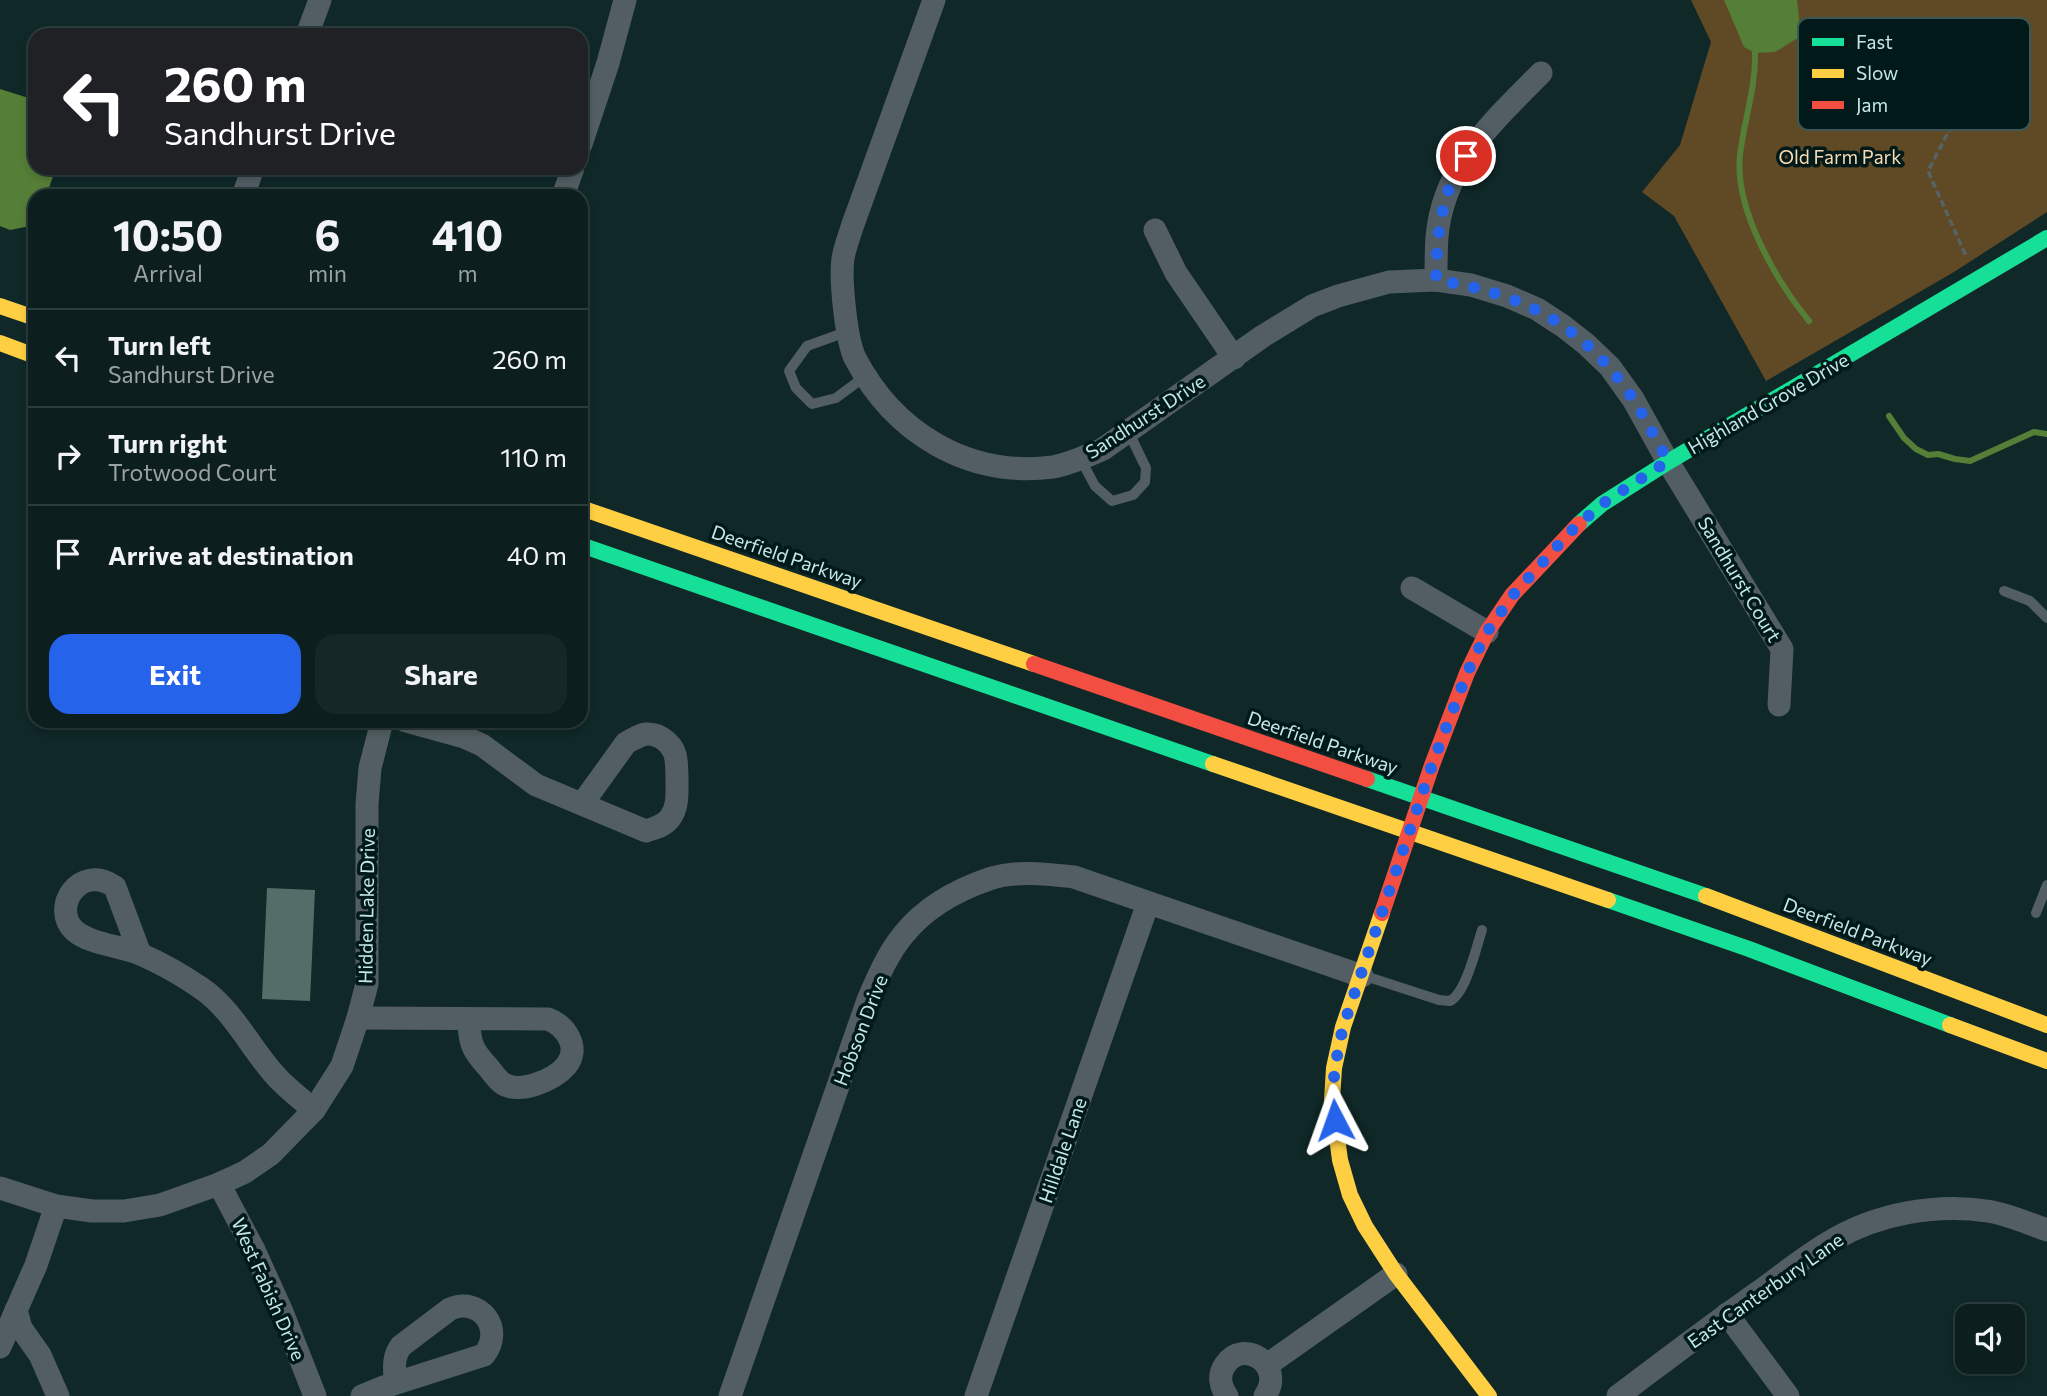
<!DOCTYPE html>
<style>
:root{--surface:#0c1e1e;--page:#152727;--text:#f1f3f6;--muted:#9aa2a4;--line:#2c3c3c;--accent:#2563eb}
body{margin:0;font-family:Commissioner,sans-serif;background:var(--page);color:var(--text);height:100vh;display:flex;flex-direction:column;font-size:26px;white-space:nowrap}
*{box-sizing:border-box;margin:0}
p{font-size:23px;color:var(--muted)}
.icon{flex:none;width:38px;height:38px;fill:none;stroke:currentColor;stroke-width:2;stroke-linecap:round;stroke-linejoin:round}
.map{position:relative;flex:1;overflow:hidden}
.panel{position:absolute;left:28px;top:189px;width:560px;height:539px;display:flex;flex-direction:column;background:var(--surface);border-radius:21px;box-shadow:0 4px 10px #0003,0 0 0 2px var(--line)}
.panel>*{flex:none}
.banner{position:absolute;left:28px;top:28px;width:560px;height:147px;border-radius:21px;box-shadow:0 4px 10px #0003,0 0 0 2px var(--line);background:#202124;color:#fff;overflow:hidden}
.buttons{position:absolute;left:1955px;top:1304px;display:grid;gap:14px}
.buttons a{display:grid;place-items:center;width:70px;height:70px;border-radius:14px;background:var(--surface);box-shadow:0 4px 10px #0003,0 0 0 2px var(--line);font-size:35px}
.pin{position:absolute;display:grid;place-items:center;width:60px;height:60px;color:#fff;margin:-30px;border:4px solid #fff;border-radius:50%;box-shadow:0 2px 7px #0007}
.me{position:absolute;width:77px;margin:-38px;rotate:356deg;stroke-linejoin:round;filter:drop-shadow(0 0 5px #0008)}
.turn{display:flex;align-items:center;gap:24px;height:147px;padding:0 21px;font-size:32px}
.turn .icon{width:91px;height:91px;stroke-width:2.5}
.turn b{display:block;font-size:49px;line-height:60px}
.eta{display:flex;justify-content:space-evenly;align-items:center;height:119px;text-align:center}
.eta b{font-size:42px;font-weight:700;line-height:49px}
.button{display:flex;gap:14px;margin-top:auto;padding:14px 21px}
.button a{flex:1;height:80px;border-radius:21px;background:var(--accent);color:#fff;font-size:28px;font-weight:700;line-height:80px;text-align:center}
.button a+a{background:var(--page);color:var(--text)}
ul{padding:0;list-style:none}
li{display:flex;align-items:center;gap:21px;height:98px;padding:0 21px;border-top:2px solid var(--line)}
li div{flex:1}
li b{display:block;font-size:26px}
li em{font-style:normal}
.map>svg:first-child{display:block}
</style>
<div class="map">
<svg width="2047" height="1396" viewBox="0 0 2047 1396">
<rect width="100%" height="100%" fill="#102828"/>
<path fill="#604925" d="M1691 0H2047V212L1954 272 1766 381 1674 216 1642 192 1680 145 1711 42Z"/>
<g fill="#557e37">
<path d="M1724 0H1797L1801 36 1775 52 1755 53 1744 47Z"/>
<path d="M0 89 35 100V168H56L46 196H35V225L10 230 0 226Z"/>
</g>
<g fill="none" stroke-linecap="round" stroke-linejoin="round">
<g stroke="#557e37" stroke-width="6">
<path d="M1755 53C1756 87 1744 121 1740 155 1734 208 1776 281 1809 321"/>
<path d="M1889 416 1904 438 1916 449 1928 455 1938 454 1955 459 1970 461 2034 432 2047 434"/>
</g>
</g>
<path fill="#546d68" d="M267 888 315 890 310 1001 262 999Z"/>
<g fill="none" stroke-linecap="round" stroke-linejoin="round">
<path stroke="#566265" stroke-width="3.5" stroke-dasharray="7 3.5" stroke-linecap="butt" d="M1952 125 1928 171 1966 256"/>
<g stroke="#525e63" stroke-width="10">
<path d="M849 331 807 346 789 371 796 388 812 404 836 398 867 375"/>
<path d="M1080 458 1095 486 1112 501 1133 495 1145 482 1146 468 1128 431"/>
<path d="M2004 591 2030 601 2047 618"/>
<path d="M2036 913 2047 885"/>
<path d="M1365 976 1439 1000 1450 1001C1466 993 1476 948 1482 930"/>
</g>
<g stroke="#525e63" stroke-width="23">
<path d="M934 0 852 227C849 237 845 247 843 258 840 279 846 339 855 358 894 433 968 478 1053 467 1070 464 1087 456 1103 449L1263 336 1312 306 1338 296 1389 282 1436 280 1471 285 1507 296 1537 309 1563 326 1586 344 1610 367 1633 399 1668 462 1782 649 1779 705"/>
<path d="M307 35 320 0"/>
<path d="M581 144 608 63 625 0"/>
<path d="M243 196 253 168"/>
<path d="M563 196 573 168"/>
<path d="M1155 230 1176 273 1234 358"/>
<path d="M1436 280C1436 266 1436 251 1437 237 1443 165 1494 121 1541 73"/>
<path d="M1412 588 1487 632"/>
<path d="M406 721 464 737 482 745 536 785 646 831C655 828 664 826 670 818 678 808 677 794 677 782 677 775 677 767 676 760 675 746 661 733 646 734 639 735 632 740 626 743L582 804"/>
<path d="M140 954 115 887C79 862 50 909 75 931 90 944 121 946 140 954 161 963 182 975 201 988 232 1009 250 1047 274 1074 285 1087 301 1099 314 1110"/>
<path d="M358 1018 548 1019C566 1026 581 1048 566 1066 554 1080 519 1095 502 1083 497 1079 492 1072 488 1067 472 1050 469 1042 469 1019"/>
<path d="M219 1184 254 1250 282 1312 315 1396"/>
<path d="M0 1188 56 1206 92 1211H124L160 1205 219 1184 245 1172 271 1154 314 1110 342 1066 358 1018 367 984V804L370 768 382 721"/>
<path d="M16 1310 21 1328 40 1355 58 1396"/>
<path d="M1727 1314 1788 1396"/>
<path d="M0 1347 36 1265 56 1206"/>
<path d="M1267 1365 1396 1274"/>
<path d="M362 1396 384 1387 484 1355C505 1329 480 1296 450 1309L401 1346C392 1358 395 1369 395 1383"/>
<path d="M730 1396 868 1000C878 977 888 953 904 934 925 908 957 890 989 879 1015 870 1047 874 1074 877L1362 976"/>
<path d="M976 1396 1148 903"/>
<path d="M1227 1396C1220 1386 1218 1375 1225 1365 1243 1337 1286 1365 1265 1396"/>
<path d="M1618 1396C1666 1360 1714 1323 1763 1289 1786 1272 1808 1254 1833 1240 1877 1214 1936 1203 1987 1211 2008 1214 2027 1223 2047 1230"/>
</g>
<g stroke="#16e098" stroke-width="16">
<path d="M1579 524 1602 504 1668 462 2047 238"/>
<path d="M581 545 1213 764"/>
<path d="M1367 779 1706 896"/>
<path d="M1608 900 1749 949 1950 1025"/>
</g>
<g stroke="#ffcf43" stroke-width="16">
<path d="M0 306 35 318"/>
<path d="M0 343 35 356"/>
<path d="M581 508 1034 664"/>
<path d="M1213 764 1608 900"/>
<path d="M1706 896 2047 1025"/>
<path d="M1382 913 1343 1027 1334 1068 1332 1100 1340 1160 1350 1195 1365 1226 1396 1274 1489 1396"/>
<path d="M1950 1025 2047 1061"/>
</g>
<g stroke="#f24e42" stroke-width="16">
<path d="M1034 664 1367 779"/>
<path d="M1382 913 1432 765 1467 673 1487 632 1512 595 1579 524"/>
</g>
</g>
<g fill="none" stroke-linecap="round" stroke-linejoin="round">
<path stroke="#2563eb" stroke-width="12" stroke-dasharray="0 21.6" d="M1335 1120C1330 1086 1336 1060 1343 1027L1432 765 1467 673 1487 632 1513 595 1570 532 1602 504 1668 461C1656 440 1645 417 1631 396 1582 324 1521 293 1436 280 1437 235 1440 194 1466 156"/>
</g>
<g text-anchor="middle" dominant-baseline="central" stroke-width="7" stroke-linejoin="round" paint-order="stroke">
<g font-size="19" fill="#f8dab5" stroke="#011918">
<text x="1840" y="156">Old Farm Park</text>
</g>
<g font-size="19" fill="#c3e8e7" stroke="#011918">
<text transform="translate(1768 403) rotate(-30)">Highland Grove Drive</text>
<text transform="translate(1145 416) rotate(-33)">Sandhurst Drive</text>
<text transform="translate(787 556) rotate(19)">Deerfield Parkway</text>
<text transform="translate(1740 579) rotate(59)">Sandhurst Court</text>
<text transform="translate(1323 742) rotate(19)">Deerfield Parkway</text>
<text transform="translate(366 906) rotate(-89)">Hidden Lake Drive</text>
<text transform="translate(1858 931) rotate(21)">Deerfield Parkway</text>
<text transform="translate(860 1030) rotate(-69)">Hobson Drive</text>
<text transform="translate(1062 1150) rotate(-71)">Hilldale Lane</text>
<text transform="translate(269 1289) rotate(66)">West Fabish Drive</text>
<text transform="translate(1765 1290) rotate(-35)">East Canterbury Lane</text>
</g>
</g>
<rect x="1798" y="18" width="232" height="112" rx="10" fill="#011918" stroke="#3b5756" stroke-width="2"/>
<rect x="1812" y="38" width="32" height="8" fill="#16e098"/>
<rect x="1812" y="69" width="32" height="9" fill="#ffcf43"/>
<rect x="1812" y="101" width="32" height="8" fill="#f24e42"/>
<g font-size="19" fill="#c3e8e7">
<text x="1856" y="49">Fast</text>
<text x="1856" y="80">Slow</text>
<text x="1856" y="112">Jam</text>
</g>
</svg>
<div class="buttons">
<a><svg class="icon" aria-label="sound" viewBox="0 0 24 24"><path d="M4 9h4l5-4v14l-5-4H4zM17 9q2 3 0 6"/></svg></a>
</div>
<div class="pin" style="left:1466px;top:156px;background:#d93025"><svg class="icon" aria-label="arrive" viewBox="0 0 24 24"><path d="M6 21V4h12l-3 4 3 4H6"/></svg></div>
<svg class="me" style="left:1335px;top:1120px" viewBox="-20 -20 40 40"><path d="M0-17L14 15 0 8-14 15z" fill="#2563eb" stroke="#fff" stroke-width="4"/></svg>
<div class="banner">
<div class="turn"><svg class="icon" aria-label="left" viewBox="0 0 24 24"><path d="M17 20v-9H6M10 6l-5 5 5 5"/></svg><div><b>260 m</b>Sandhurst Drive</div></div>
</div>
<section class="panel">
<div class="eta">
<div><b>10:50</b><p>Arrival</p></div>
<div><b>6</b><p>min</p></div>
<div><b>410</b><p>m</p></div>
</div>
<ul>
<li><svg class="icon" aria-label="left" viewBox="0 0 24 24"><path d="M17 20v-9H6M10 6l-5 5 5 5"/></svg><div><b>Turn left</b><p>Sandhurst Drive</p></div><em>260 m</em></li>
<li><svg class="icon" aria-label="right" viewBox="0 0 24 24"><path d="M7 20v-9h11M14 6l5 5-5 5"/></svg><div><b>Turn right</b><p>Trotwood Court</p></div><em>110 m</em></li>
<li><svg class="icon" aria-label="arrive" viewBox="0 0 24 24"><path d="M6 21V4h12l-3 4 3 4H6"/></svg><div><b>Arrive at destination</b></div><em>40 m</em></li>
</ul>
<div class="button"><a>Exit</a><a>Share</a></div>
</section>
</div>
